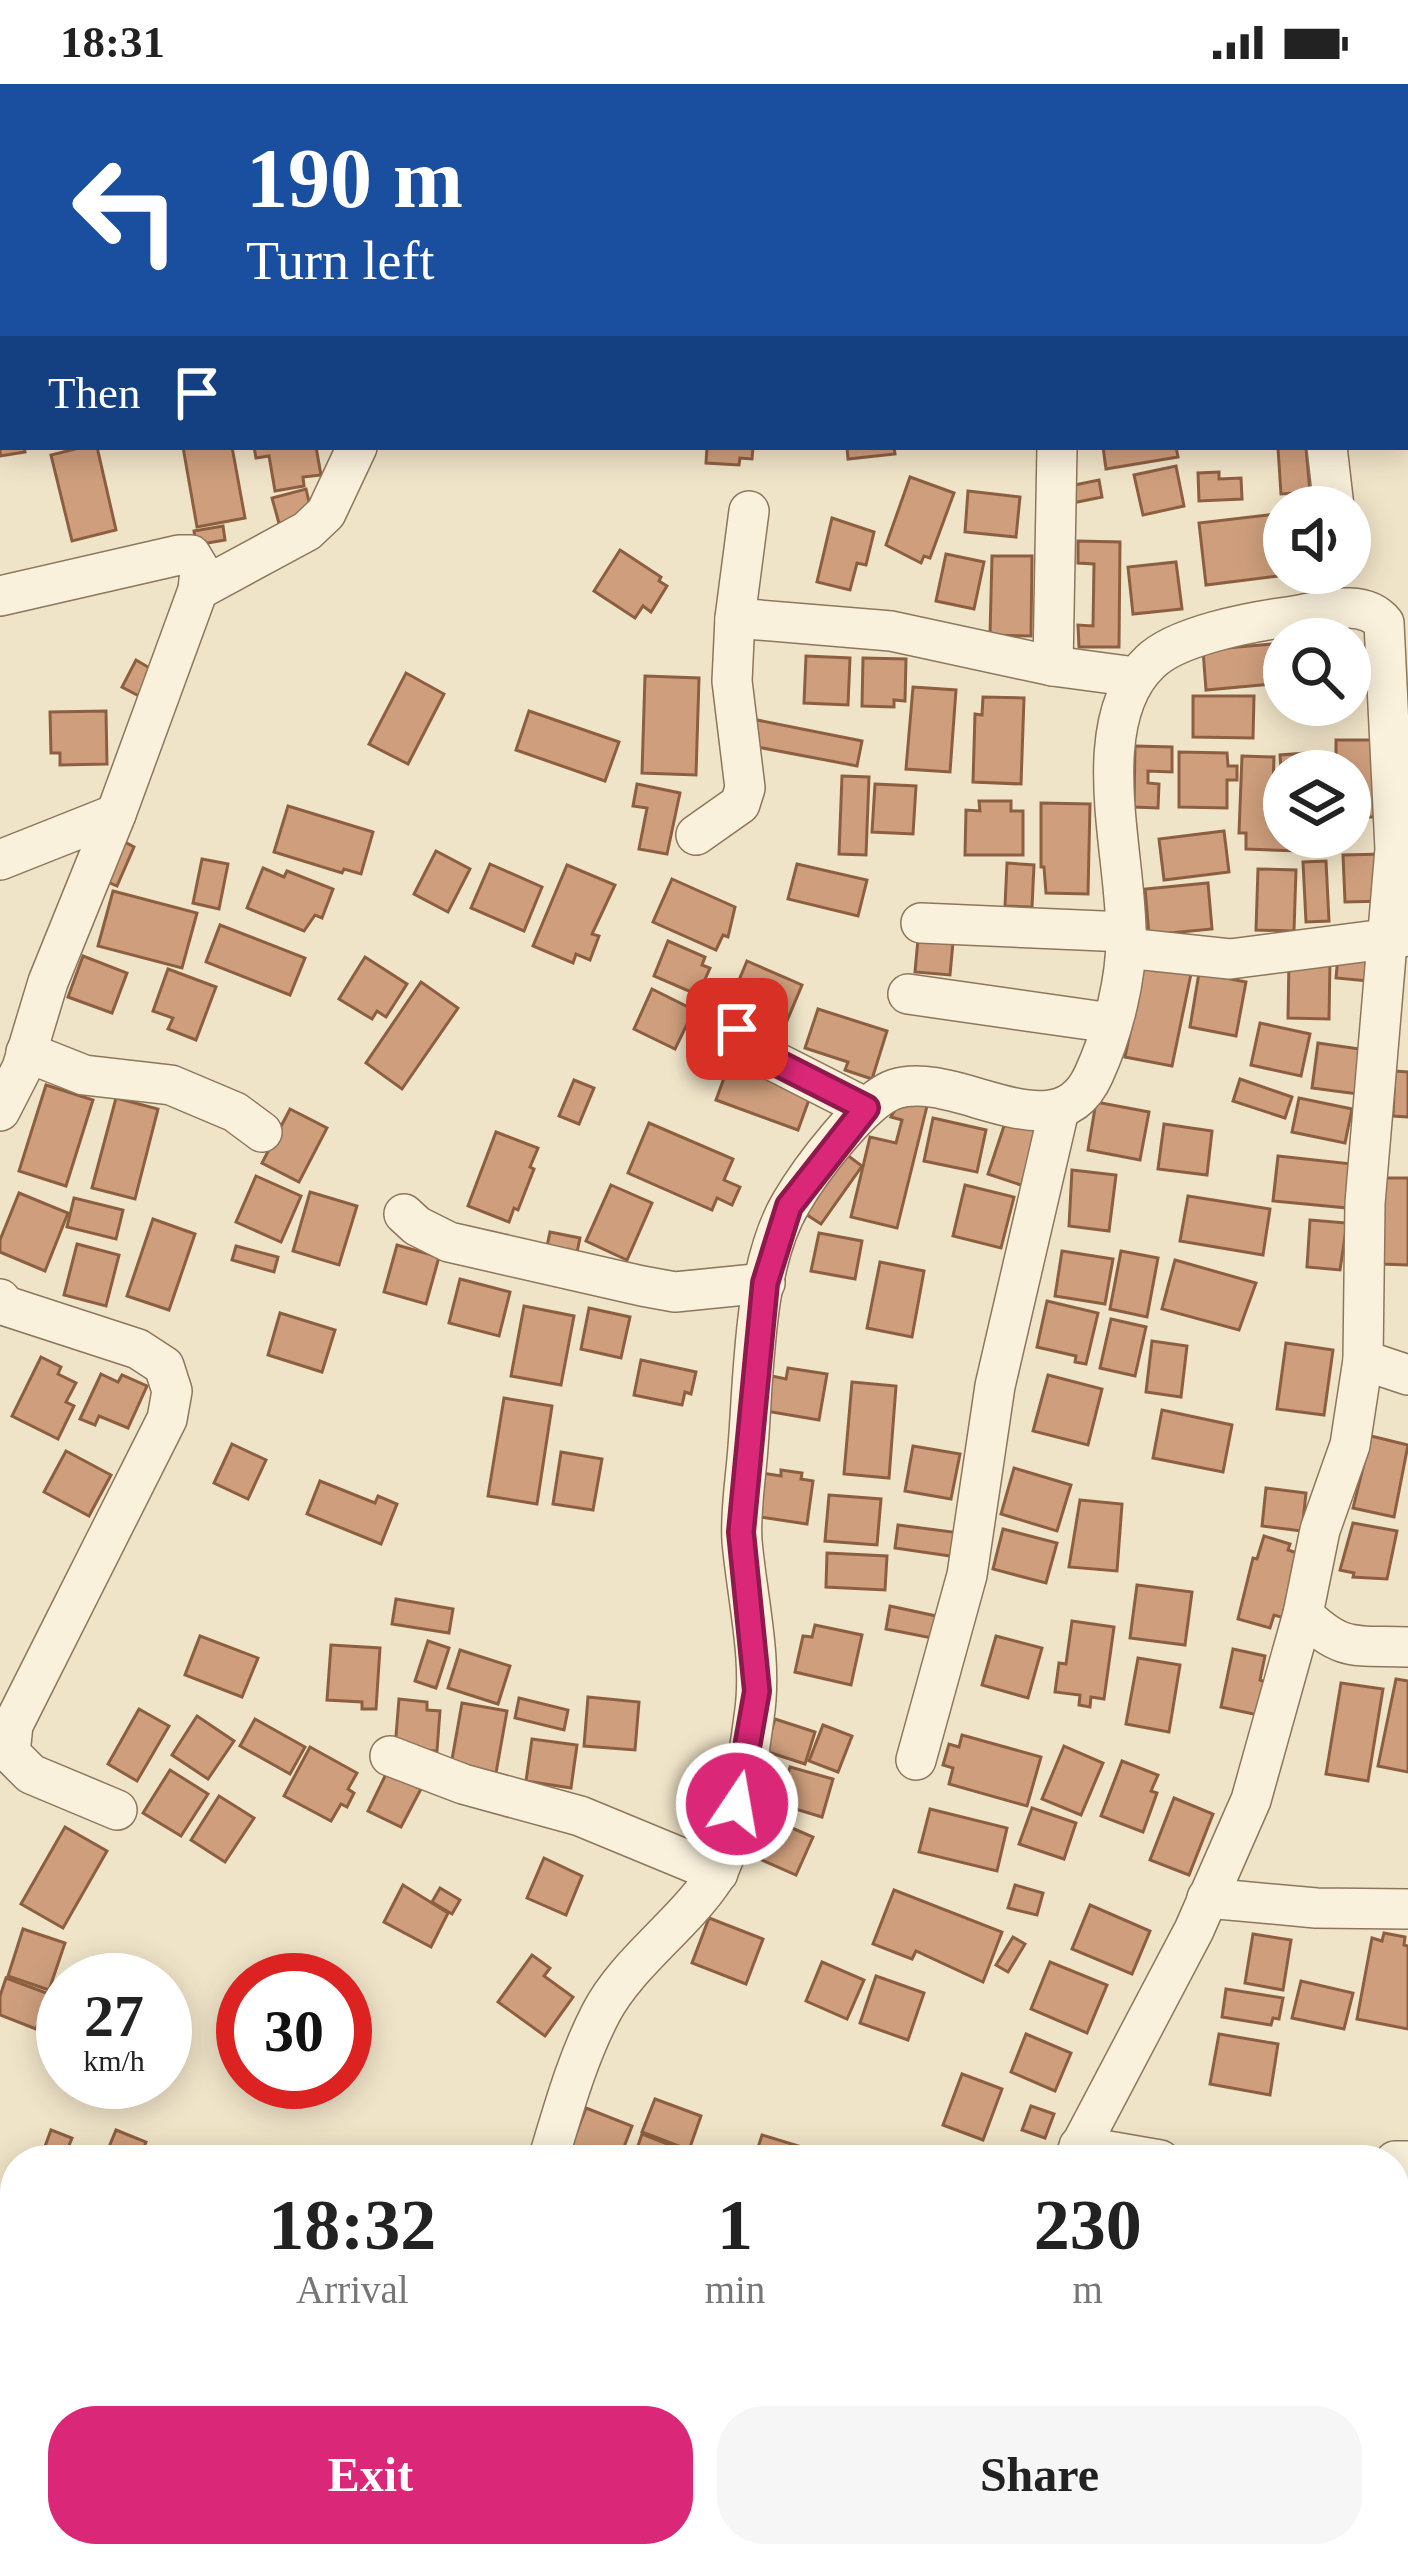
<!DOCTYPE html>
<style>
:root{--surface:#fff;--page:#f6f6f6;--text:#222;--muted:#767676;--accent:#db2777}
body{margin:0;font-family:"Times New Roman",serif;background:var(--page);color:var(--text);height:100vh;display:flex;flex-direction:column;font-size:45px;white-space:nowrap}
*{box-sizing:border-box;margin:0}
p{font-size:39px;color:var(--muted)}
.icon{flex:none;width:66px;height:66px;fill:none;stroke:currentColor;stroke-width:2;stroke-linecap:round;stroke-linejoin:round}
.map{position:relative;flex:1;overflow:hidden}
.details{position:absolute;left:0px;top:2061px;width:1410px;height:423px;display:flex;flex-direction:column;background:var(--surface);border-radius:48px 48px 0 0;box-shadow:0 6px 30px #0003}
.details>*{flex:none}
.guide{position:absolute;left:0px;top:0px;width:1410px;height:366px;box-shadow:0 6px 30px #0003;background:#1a4fa0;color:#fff;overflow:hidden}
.tools{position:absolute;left:1263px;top:402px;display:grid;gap:24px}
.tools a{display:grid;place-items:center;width:108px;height:108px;border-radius:50%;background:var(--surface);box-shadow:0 6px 30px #0003;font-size:60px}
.speed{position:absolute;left:36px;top:1869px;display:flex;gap:24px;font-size:60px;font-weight:700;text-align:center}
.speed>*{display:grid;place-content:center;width:156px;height:156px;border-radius:50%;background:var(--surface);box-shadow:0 6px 30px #0003;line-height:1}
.speed small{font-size:30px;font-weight:400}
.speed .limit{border:18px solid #d22;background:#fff;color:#111}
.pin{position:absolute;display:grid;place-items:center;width:102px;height:102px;color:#fff;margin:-51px;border-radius:24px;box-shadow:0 6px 18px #0006}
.me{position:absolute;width:132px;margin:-66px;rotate:12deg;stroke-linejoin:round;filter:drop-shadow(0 0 9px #0008)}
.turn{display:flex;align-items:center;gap:42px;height:252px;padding:0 48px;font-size:54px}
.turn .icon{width:156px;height:156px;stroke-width:2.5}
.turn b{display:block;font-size:84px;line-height:102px}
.then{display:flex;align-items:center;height:114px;padding:0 48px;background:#0003;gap:24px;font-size:45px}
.eta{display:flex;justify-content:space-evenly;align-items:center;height:204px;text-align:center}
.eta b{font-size:72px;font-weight:700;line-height:84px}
.button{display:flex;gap:24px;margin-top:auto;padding:24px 48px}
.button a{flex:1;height:138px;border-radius:48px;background:var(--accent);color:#fff;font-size:48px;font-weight:700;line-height:138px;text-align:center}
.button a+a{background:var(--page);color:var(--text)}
.status{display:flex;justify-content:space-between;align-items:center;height:84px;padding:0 60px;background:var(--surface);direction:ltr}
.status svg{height:33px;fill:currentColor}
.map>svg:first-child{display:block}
</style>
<div class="status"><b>18:31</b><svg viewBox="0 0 49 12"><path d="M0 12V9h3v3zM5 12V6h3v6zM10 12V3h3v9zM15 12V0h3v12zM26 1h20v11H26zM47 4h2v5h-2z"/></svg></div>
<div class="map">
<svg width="1408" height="2482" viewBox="0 0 1408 2482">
<rect width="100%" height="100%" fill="#f0e4c8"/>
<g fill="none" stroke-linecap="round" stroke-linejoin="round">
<g stroke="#6f938a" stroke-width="8">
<path d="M0 2277 15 2283"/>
<path d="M1395 2406 1408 2401"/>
</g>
</g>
<g fill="#cf9f7d" stroke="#8d5f41" stroke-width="3">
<path d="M3 270V363H24L25 368 0 372Z"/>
<path d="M83 363H97L116 446 72 457 51 371Z"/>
<path d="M183 363H232L245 434 197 443Z"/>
<path d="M254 363H316L321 391 303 393 304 402 275 407 269 372 256 374Z"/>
<path d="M707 363H753L752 375 740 374 739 381 706 379Z"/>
<path d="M847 363H894L895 370 848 375Z"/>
<path d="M1103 363H1176L1178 373 1106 385Z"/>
<path d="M1306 363 1310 408 1281 410 1278 364Z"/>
<path d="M1176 382 1184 422 1143 431 1134 391Z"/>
<path d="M1219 388V395L1241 394 1242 415 1199 417 1198 389Z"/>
<path d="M910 393 954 409 930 474 924 472 921 479 886 461Z"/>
<path d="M1099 396 1102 413 1063 421 1060 404Z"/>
<path d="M306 405 313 435 280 443 272 414Z"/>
<path d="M968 407 1020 413 1016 453 965 448Z"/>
<path d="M1284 429V489L1295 490 1206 501 1199 439Z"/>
<path d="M832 434 874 448 866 481 857 479 850 506 817 498Z"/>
<path d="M223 442 225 456 196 461 194 447Z"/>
<path d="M1078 457 1120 458 1119 563H1079L1078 541 1093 542 1094 480 1078 479Z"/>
<path d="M620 466 661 493 659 497 667 502 651 528 643 522 635 534 594 507Z"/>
<path d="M946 470 984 478 974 525 936 517Z"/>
<path d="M992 472H1032L1031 552 990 551Z"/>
<path d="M1176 478 1182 525 1133 530 1128 483Z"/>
<path d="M1284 559V599L1206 606 1203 566Z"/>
<path d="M806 572 850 574 848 621 804 619Z"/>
<path d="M863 574 906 575 905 617 894 616V623L862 622Z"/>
<path d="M136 576 153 586 139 612 122 603Z"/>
<path d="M406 589 444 610 408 680 369 660Z"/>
<path d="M645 592 699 594 696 691 642 689Z"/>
<path d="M913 603 956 606 950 688 906 685Z"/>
<path d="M1193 612H1254L1253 654 1193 653Z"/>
<path d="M983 613 1024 614 1021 700 973 698 975 630 982 631Z"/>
<path d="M106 627 107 680 60 681V669H51L50 628Z"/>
<path d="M529 627 619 658 605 697 516 666Z"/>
<path d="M752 635 862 657 857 682 747 661Z"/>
<path d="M1336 656H1379L1380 733H1350V687H1336Z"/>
<path d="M1135 662 1172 663V688L1148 687V699L1159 700 1158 724 1134 723Z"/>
<path d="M1179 668 1227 669 1228 682H1237V696H1227V724L1179 723Z"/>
<path d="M1319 668 1320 687H1284V732L1280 671Z"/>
<path d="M1242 672 1274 673 1272 734 1284 735V753H1299L1298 767 1246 765V749H1239Z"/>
<path d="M842 692 869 693 866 771 839 770Z"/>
<path d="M637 700 680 709 667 770 639 765 647 724 633 722Z"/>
<path d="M875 700 916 702 913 750 872 748Z"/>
<path d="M979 717H1011V727H1023V771H965L966 726 980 727Z"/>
<path d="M1041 719 1090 720 1088 810 1046 809 1044 783H1041Z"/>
<path d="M288 722 373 748 361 790 344 785 342 789 274 768Z"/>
<path d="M1224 747 1229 788 1164 796 1159 755Z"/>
<path d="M119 755 134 763 117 802 101 795Z"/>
<path d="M436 767 470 785 448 828 414 810Z"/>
<path d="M1384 770 1386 817 1345 818 1343 771Z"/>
<path d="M202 775 228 780 219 825 193 819Z"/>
<path d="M1326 777 1329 837 1306 838 1303 778Z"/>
<path d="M1007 779 1034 781 1032 823 1005 822Z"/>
<path d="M490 780 542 803 524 847 471 824Z"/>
<path d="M797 780 867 796 858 832 788 815Z"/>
<path d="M567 781 615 801 592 850 599 852 590 876 576 870 573 879 533 862Z"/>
<path d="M263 784 284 793 287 787 333 805 322 834 315 831 304 847 247 824Z"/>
<path d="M1258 785 1296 786 1294 847 1256 846Z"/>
<path d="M672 795 735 823 728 853 723 851 716 866 653 838Z"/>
<path d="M1208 799 1212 845 1149 851 1145 805Z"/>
<path d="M113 807 197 829 182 884 98 862Z"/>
<path d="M220 841 305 874 290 911 206 878Z"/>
<path d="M918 855 953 858 950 891 915 888Z"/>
<path d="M668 857 705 873 702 881 710 884 698 911 654 892Z"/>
<path d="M1382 867 1380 898 1336 894 1338 872Z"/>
<path d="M83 872 127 889 112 929 68 913Z"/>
<path d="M365 873 407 900 386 933 377 927 372 935 339 915Z"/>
<path d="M1289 875 1330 876 1329 935 1288 934Z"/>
<path d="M1145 876 1192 885 1172 982 1125 973Z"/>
<path d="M747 877 802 901 784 944 729 920Z"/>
<path d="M168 885 216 903 196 956 168 945 173 934 153 927Z"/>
<path d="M1199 889 1246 898 1236 952 1190 943Z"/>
<path d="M421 898 458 924 402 1005 366 979Z"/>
<path d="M652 905 694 926 675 965 634 945Z"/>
<path d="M818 925 887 947 872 995 845 986 848 978 805 964Z"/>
<path d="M1260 939 1310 950 1301 992 1251 981Z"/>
<path d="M1318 959 1373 967 1366 1011 1312 1004Z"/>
<path d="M732 972 814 1002 798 1046 716 1016Z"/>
<path d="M1395 987 1408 988V1033L1393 1032Z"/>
<path d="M1240 995 1292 1013 1285 1034 1233 1017Z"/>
<path d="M574 996 594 1004 579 1040 559 1032Z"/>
<path d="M46 1001 93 1016 66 1102 19 1087Z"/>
<path d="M116 1014 158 1025 135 1115 92 1104Z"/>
<path d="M929 1014 897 1144 851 1133 870 1053 896 1059 902 1036 891 1033 900 1017Z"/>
<path d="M1299 1014 1352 1025 1345 1059 1292 1048Z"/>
<path d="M1096 1018 1149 1028 1140 1076 1088 1066Z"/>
<path d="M290 1025 327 1044 299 1098 262 1079Z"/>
<path d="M933 1034 986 1046 977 1088 924 1077Z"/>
<path d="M1006 1036 1045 1050 1027 1103 988 1090Z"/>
<path d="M649 1039 733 1075 724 1096 740 1103 732 1121 717 1114 712 1126 628 1089Z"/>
<path d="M1164 1040 1212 1047 1207 1091 1158 1085Z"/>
<path d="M496 1048 538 1064 530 1083 534 1085 518 1126 514 1124 509 1138 468 1122Z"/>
<path d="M843 1068 862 1082 821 1140 801 1127Z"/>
<path d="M1278 1072 1352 1080 1348 1124 1273 1117Z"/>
<path d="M1072 1086 1116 1091 1109 1147 1069 1142Z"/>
<path d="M256 1092 301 1112 281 1158 236 1138Z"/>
<path d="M1385 1094H1408V1181L1382 1180Z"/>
<path d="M611 1101 652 1119 627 1176 586 1157Z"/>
<path d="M965 1101 1014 1113 1001 1164 953 1152Z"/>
<path d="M310 1108 357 1122 339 1181 293 1167Z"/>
<path d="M19 1109 68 1129 45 1187 0 1168V1156Z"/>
<path d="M1188 1112 1270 1125 1263 1171 1180 1157Z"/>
<path d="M74 1114 123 1126 116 1155 67 1143Z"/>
<path d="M153 1135 195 1150 169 1226 127 1212Z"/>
<path d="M1310 1136 1347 1139 1340 1186 1307 1183Z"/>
<path d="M550 1148 580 1154 576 1173 546 1167Z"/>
<path d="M819 1149 862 1157 855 1195 811 1187Z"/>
<path d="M77 1160 119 1171 106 1222 64 1211Z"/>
<path d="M397 1161 439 1173 426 1220 384 1208Z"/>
<path d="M236 1162 278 1173 274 1188 232 1176Z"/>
<path d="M1062 1167 1113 1175 1105 1220 1055 1212Z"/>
<path d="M1121 1167 1158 1174 1147 1233 1110 1225Z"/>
<path d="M1175 1176 1256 1199 1239 1246 1162 1225Z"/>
<path d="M880 1178 924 1187 912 1253 867 1244Z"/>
<path d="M460 1195 510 1208 499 1252 449 1239Z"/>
<path d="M1047 1217 1098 1229 1086 1280 1075 1278 1076 1272 1037 1263Z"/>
<path d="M524 1222 574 1232 561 1301 511 1292Z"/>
<path d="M589 1224 630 1233 621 1274 581 1265Z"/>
<path d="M280 1229 335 1246 322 1288 268 1271Z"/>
<path d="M1111 1235 1146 1243 1135 1292 1100 1284Z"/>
<path d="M1152 1257 1187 1262 1181 1313 1146 1308Z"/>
<path d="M1286 1259 1333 1266 1324 1331 1277 1325Z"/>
<path d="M41 1273 61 1283 58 1290 76 1299 66 1318 74 1322 58 1355 12 1332Z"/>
<path d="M641 1276 696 1288 691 1310 685 1308 682 1321 634 1311Z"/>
<path d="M788 1284 827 1290 819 1336 766 1327 772 1292 786 1295Z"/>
<path d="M101 1290 118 1298 122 1291 147 1302 128 1344 99 1332 95 1341 80 1335Z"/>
<path d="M1048 1291 1102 1305 1088 1361 1033 1347Z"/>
<path d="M852 1298 896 1302 889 1394 844 1390Z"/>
<path d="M504 1314 552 1322 537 1420 488 1412Z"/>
<path d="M1162 1326 1232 1341 1223 1388 1153 1374Z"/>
<path d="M1371 1352 1408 1361 1394 1433 1353 1424Z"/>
<path d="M232 1360 266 1376 248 1415 214 1399Z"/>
<path d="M913 1362 960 1370 951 1415 905 1407Z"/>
<path d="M66 1367 111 1391 89 1432 44 1408Z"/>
<path d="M561 1368 602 1375 593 1426 553 1420Z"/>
<path d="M1014 1384 1071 1401 1057 1447 1001 1430Z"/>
<path d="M781 1386 802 1389 801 1395 813 1397 807 1440 754 1432 762 1389 781 1392Z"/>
<path d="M320 1397 375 1419 378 1412 397 1420 381 1460 307 1430Z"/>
<path d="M1266 1404 1306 1409 1302 1447 1262 1442Z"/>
<path d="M829 1411 881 1415 877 1461 825 1457Z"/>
<path d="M1080 1416 1122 1420 1117 1487 1069 1483Z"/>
<path d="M1353 1439 1397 1447 1387 1495 1353 1493 1354 1489 1340 1486Z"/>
<path d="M898 1441 960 1449 957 1473 895 1464Z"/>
<path d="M1003 1445 1057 1459 1046 1499 993 1485Z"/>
<path d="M1264 1452 1290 1460 1288 1466 1303 1471 1284 1534 1274 1531 1270 1544 1238 1535 1253 1474 1257 1475Z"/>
<path d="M827 1469 887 1472 885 1506 826 1503Z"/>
<path d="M1137 1501 1192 1508 1185 1561 1130 1554Z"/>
<path d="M396 1515 453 1525 449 1549 392 1540Z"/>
<path d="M890 1522 936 1532 932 1554 886 1545Z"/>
<path d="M1072 1537 1114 1543 1104 1615 1091 1613 1090 1623 1079 1621 1080 1611 1055 1608 1059 1579 1066 1580Z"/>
<path d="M815 1541 862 1551 851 1601 795 1588 803 1552 812 1553Z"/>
<path d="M200 1552 258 1574 242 1613 185 1591Z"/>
<path d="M996 1552 1042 1564 1028 1614 982 1601Z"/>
<path d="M428 1557 449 1564 436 1604 415 1597Z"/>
<path d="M331 1561 380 1564 376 1625H362V1618L327 1616Z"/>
<path d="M1233 1565 1265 1572 1260 1596 1265 1598 1258 1631 1221 1623Z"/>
<path d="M460 1566 510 1582 498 1620 448 1604Z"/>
<path d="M1138 1574 1180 1581 1169 1648 1126 1640Z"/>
<path d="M1396 1595 1408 1597V1688L1378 1682Z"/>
<path d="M1341 1599 1383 1605 1368 1697 1326 1690Z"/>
<path d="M588 1613 639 1618 635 1666 584 1662Z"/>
<path d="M519 1614 568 1626 564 1646 515 1634Z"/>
<path d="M399 1615 427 1618V1626L440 1627 437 1667 395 1664Z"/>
<path d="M462 1619 507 1627 496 1689 451 1681Z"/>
<path d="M139 1625 169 1642 137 1697 108 1680Z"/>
<path d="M197 1632 234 1657 208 1695 172 1671Z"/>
<path d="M255 1635 305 1663 290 1690 240 1662Z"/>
<path d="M775 1635 815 1648 805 1680 765 1667Z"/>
<path d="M823 1641 852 1652 838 1688 809 1677Z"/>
<path d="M962 1651 1041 1673 1027 1722 949 1700 953 1684 943 1681 949 1660 959 1663Z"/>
<path d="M532 1655 577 1661 571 1704 526 1697Z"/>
<path d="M1064 1662 1103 1679 1081 1731 1042 1715Z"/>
<path d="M310 1663 357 1689 348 1705 354 1709 347 1723 341 1720 331 1737 284 1712Z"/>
<path d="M1122 1677 1158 1691 1151 1707 1157 1709 1143 1748 1101 1732Z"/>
<path d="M790 1683 833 1695 822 1733 779 1720Z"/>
<path d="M170 1686 208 1710 181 1752 143 1729Z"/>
<path d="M387 1688 421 1705 401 1743 368 1727Z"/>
<path d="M219 1712 254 1734 225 1778 191 1756Z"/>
<path d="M1174 1714 1213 1730 1189 1791 1150 1776Z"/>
<path d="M1032 1724 1076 1739 1064 1775 1019 1760Z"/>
<path d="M930 1725 1007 1744 997 1787 919 1768Z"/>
<path d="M778 1738 813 1753 796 1791 762 1776Z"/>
<path d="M65 1743 107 1767 63 1844 21 1820Z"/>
<path d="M544 1774 582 1792 566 1831 527 1814Z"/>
<path d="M403 1801 448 1829 431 1863 384 1838Z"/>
<path d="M1015 1801 1043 1809 1037 1831 1008 1824Z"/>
<path d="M440 1804 460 1816 452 1830 432 1818Z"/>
<path d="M894 1806 1002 1848 983 1898 916 1867 912 1875 873 1860Z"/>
<path d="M1090 1821 1150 1847 1132 1890 1072 1865Z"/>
<path d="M709 1834 763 1855 746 1900 692 1879Z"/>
<path d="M23 1845 65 1859 49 1906 8 1892Z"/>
<path d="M1384 1849 1405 1853 1404 1861 1408 1862V1945L1357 1935 1372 1854 1382 1857Z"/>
<path d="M1253 1850 1291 1856 1283 1906 1245 1899Z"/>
<path d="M1013 1853 1025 1860 1008 1888 996 1881Z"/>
<path d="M532 1871 550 1884 544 1892 573 1913 545 1952 498 1918Z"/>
<path d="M822 1878 864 1896 847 1935 806 1917Z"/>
<path d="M1050 1878 1107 1901 1087 1949 1031 1925Z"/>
<path d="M876 1892 924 1909 908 1956 860 1939Z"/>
<path d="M6 1894 49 1910 36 1945 0 1931V1912Z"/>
<path d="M1301 1897 1353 1909 1344 1945 1292 1934Z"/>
<path d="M1226 1905 1283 1914 1279 1935 1273 1934 1271 1941 1222 1933Z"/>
<path d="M1026 1950 1071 1969 1055 2007 1011 1988Z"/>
<path d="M1219 1950 1278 1960 1270 2011 1210 2000Z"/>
<path d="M962 1990 1002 2005 983 2056 943 2041Z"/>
<path d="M655 2015 701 2032 689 2066 642 2048Z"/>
<path d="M1031 2022 1054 2030 1045 2054 1022 2046Z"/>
<path d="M586 2024 632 2042 619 2076H566Z"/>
<path d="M51 2046 72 2054 63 2076H40Z"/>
<path d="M116 2046 146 2058 139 2076 109 2063Z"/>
<path d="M642 2050 688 2068 685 2076H633Z"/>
<path d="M762 2051 805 2064 801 2076H754Z"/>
<path d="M215 2469H254L253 2482H213Z"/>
<path d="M271 2469H317L316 2482H270Z"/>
<path d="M589 2469H623L633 2473 630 2482H584Z"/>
</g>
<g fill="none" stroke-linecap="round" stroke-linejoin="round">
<defs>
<g id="minor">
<path d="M413 0 414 3"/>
<path d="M810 3 811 0"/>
<path d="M1304 3 1305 0"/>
<path d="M0 239H3"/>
<path d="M1327 363 1334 423"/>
<path d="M198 506 307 447 326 429 357 363"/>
<path d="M0 512 179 471H191L200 486 198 506 116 730 48 898 22 984 0 1027"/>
<path d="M735 534 891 547 1053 582 1135 593"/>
<path d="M1053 582 1057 363"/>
<path d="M696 751 740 720 745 704 732 597 735 534 749 427"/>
<path d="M0 776 116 730"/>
<path d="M921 839 1126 848"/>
<path d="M1126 864 1230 875 1408 852"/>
<path d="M908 910 1111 939"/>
<path d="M737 945 752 966 866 1024"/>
<path d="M26 968 84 991 171 1001 235 1028 262 1048"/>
<path d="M404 1130 417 1142 449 1158 642 1202 675 1208 765 1199"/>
<path d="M0 1215 6 1222 138 1265 164 1282 172 1307 167 1335 13 1641 10 1669 31 1690 117 1726"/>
<path d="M1363 1276 1408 1291"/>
<path d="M1303 1530C1342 1569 1356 1561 1408 1563"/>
<path d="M390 1672 463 1700 580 1732 718 1789"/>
<path d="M916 1676 967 1491 995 1302 1059 1026"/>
<path d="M1207 1814 1316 1824 1408 1825"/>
<path d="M1079 2062 1160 2076"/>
<path d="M548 2076C563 2027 577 1975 601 1929 626 1880 683 1841 714 1794 735 1762 749 1672 754 1633 763 1576 747 1514 742 1457 740 1426 746 1394 748 1363 754 1290 753 1183 791 1119 809 1088 862 1016 895 1005 957 985 1057 1074 1094 990 1113 948 1127 894 1126 849 1126 769 1086 638 1150 578 1176 552 1250 538 1287 533 1318 529 1362 512 1384 539L1395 765 1365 1119 1363 1276 1350 1361 1320 1446 1303 1530 1251 1716 1194 1846 1073 2076"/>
<path d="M1395 2077H1408"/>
<path d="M415 2482 422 2469"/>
</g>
</defs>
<use href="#minor" stroke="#8d765c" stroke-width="42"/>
<use href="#minor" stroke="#faf1dc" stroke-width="39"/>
</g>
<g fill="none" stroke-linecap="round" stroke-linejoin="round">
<defs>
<path id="route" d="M737 1720 757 1607 741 1448 765 1199 789 1122 866 1024 752 966 737 945"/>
</defs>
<use href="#route" stroke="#8e194d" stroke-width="30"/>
<use href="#route" stroke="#db2777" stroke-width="21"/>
</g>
</svg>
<div class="tools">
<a><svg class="icon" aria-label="sound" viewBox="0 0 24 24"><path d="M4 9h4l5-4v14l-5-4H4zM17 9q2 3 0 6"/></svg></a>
<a><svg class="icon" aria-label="search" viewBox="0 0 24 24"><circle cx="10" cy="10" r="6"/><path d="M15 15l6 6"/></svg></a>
<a><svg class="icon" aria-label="layers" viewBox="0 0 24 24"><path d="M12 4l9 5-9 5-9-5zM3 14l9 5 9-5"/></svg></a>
</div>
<div class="speed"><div>27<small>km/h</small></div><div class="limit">30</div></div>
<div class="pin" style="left:737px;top:945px;background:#d93025"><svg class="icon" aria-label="arrive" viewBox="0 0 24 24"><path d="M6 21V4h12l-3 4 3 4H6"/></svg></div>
<svg class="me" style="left:737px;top:1720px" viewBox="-20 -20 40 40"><circle r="17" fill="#db2777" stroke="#fff" stroke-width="3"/><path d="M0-11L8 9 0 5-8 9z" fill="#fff"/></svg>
<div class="guide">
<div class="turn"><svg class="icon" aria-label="left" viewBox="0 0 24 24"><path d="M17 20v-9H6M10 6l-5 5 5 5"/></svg><div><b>190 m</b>Turn left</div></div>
<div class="then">Then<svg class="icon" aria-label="arrive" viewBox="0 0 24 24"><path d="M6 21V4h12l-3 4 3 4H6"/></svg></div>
</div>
<section class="details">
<div class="eta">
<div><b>18:32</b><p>Arrival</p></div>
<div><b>1</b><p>min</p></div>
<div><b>230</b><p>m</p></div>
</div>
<div class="button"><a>Exit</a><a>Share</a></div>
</section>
</div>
